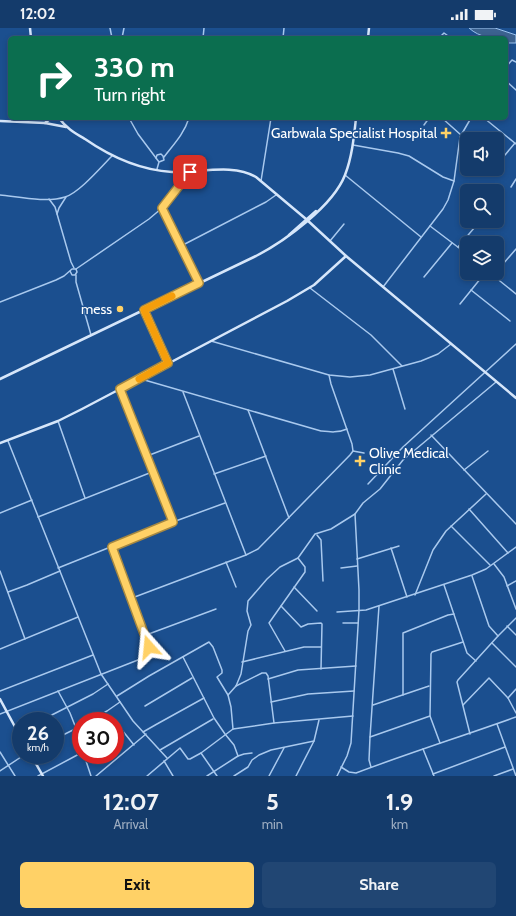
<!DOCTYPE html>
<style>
:root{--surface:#143b6b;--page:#214673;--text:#f1f3f6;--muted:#9dadc1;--line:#33557e;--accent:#ffd166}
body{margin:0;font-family:Cabin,sans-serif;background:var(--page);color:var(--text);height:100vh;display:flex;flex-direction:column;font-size:15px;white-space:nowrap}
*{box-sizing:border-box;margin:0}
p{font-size:13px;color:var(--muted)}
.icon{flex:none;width:22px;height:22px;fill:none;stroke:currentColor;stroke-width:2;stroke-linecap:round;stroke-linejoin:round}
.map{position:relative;height:748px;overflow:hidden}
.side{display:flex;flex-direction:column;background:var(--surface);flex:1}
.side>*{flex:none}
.banner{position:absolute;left:8px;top:8px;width:500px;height:84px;border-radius:6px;box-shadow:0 2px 6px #0003,0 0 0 1px var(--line);background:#0b6e4f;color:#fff;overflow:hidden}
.controls{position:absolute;left:460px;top:104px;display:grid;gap:8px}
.controls a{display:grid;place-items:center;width:44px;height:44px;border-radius:6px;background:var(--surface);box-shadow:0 2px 6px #0003,0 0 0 1px var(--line);font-size:20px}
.speed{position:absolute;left:12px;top:684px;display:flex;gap:8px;font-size:20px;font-weight:700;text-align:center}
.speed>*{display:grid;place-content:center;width:52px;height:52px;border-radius:50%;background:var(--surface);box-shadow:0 2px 6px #0003,0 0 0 1px var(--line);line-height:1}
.speed small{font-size:10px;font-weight:400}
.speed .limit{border:6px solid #d22;background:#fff;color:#111}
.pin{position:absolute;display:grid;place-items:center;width:34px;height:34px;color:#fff;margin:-17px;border-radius:8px;box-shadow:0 2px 6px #0006}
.me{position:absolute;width:44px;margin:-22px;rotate:342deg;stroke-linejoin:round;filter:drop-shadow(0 0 3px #0008)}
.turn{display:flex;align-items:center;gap:14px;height:84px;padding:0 20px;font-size:18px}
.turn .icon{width:52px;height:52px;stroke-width:2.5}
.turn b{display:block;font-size:28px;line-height:34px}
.eta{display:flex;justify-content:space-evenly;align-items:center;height:68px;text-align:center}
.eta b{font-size:24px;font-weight:700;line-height:28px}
.button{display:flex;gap:8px;margin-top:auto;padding:8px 20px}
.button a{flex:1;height:46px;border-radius:6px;background:var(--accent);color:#111;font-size:16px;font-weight:700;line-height:46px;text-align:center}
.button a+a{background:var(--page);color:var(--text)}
.status{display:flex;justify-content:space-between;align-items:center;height:28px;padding:0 20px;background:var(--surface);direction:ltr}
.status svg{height:11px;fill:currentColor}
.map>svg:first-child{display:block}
</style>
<div class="status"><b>12:02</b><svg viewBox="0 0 49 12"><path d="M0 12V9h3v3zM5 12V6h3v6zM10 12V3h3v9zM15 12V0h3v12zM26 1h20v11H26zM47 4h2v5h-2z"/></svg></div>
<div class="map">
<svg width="516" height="748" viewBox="0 0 516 748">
<rect width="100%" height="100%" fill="#1b4f8f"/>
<path fill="#3c6290" stroke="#9cc4f0" d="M469 0H495L516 7V15H506V10C492 10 480 10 469 0Z"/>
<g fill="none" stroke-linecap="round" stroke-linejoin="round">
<g stroke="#a9c9ee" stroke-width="1.5">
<path d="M110 0 112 10"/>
<path d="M122 10 124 0"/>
<path d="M203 10 204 0"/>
<path d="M283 10 284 0"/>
<path d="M439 10 444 5 451 10"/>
<path d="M506 39 512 32 516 34"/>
<path d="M506 53 516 62"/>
<path d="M129 90 138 106 156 130"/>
<path d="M442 90 461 107"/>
<path d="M484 90 516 116"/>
<path d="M424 97 429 90"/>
<path d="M334 104 354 106"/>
<path d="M353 117 398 125 409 128 443 149 454 153"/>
<path d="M505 127 515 115"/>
<path d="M164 129C174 116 184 106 189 90"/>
<path d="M157 141 159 134 164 132 163 128 161 126 157 127 156 130 159 134"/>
<path d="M345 147 421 209"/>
<path d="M261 153 271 90"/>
<path d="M511 159 516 151"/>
<path d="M0 167C19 169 47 175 65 169 79 165 101 139 112 128"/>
<path d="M49 171 55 179 71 234 74 240"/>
<path d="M162 180 199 255"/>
<path d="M57 186 59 180 66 169"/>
<path d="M430 198 467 226"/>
<path d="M330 213 344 196"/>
<path d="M181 218 266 174 276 167"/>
<path d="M458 219 480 193"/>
<path d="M76 241 149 191 162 180 190 143"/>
<path d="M497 243 516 221"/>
<path d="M490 245 516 266"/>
<path d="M76 247V254L91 307"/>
<path d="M424 249 452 215"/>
<path d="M383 259 443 181 448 172 454 153 460 109 471 90"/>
<path d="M310 260 371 307 402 338"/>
<path d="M471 262 510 293"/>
<path d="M0 274 56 252 64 248 72 241H76L77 244 75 247H72L70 243"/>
<path d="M460 276 485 245"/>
<path d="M144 282 168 335"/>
<path d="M211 313 329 347 350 349 370 347 421 333 438 326 451 316"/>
<path d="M393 341 405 381"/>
<path d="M141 351 321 403C330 404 338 405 347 401"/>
<path d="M120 361 173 494"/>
<path d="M183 364 246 527"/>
<path d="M248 382 289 490"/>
<path d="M58 393 85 470"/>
<path d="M431 407 516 496"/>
<path d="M8 413 101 646 133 693 167 730"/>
<path d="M353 423 364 425"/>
<path d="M147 428 199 408"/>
<path d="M464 442 488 423"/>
<path d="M214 446 266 428"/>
<path d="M368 456 403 419 516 316"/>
<path d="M469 481 508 525"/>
<path d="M0 485 32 472"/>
<path d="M38 489 152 444"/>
<path d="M451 498 490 537"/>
<path d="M317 507 321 512 323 553"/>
<path d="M391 520 407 569"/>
<path d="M357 531 399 518"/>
<path d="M226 534 236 559"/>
<path d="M494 536 504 549 516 581"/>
<path d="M58 540 173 494 225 475"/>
<path d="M341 540 357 538"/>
<path d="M0 543 25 611"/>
<path d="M472 548 489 598 498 608"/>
<path d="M444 557 467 625 476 633"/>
<path d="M507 558 516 553"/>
<path d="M294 559 317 583"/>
<path d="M8 564 27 557 60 543"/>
<path d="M415 567 433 522 446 503 486 466"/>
<path d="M132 570 246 527 258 521 350 427 353 423 352 416 331 356 329 347"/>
<path d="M281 578 301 599 308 596 321 595 322 596 321 641"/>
<path d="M337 584 366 582 472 547 486 541 516 519"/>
<path d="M343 595H358"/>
<path d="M507 598 516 607"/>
<path d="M146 607 216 581"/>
<path d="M492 615 516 639"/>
<path d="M0 621 78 589"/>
<path d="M285 623 269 595 305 544V539L298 530"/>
<path d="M183 629 214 690 225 706 234 717 238 728 244 726 252 725"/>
<path d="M242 634 304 619H321"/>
<path d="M268 651 298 642 356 638"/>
<path d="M236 658 262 645H266L268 648 274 695"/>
<path d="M0 663 93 627"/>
<path d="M58 663 70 685 81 713"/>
<path d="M403 667V605L448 587 454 586"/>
<path d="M117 668 149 648 209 614 213 619 222 642V645L217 649 228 667"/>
<path d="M508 670 516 661"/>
<path d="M271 674 308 666 354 663"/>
<path d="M373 677 429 658"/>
<path d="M463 677 489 650 508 670 516 685"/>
<path d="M145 678 192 650"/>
<path d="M0 686 143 630 142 628 148 626 149 619 146 607 113 519"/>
<path d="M40 693 93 666 108 656"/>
<path d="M90 693 107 683 120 674"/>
<path d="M497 696 516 748"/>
<path d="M233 701 231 679 228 667 236 658 241 646 248 603 251 597 247 583 248 573 267 551 280 539 298 530 315 506 331 501 355 486 363 475 380 461 403 432 496 354"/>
<path d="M143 704 157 696 204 670"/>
<path d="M115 705 122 702 134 717"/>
<path d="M470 706 457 654 458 652 498 608 516 590"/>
<path d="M370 709 430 688"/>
<path d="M55 711 81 698"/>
<path d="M440 715 430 688 431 626 432 624 463 614"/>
<path d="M423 721 434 748"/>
<path d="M160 722 213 691"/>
<path d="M0 724 15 748"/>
<path d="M201 725 217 748"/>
<path d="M84 727 91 748"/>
<path d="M164 733 173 748"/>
<path d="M341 739 349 744 356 745C409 725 463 708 516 689"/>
<path d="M371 739 369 732 370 709 379 578"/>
<path d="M0 743 24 727"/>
<path d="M433 746 505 719"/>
<path d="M38 748 81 725"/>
<path d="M96 748 146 706"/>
<path d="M147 748 180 720 188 731H190L201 725 233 701 274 695 353 688"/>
<path d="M207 748 238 728"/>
<path d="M234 748 248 739 252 732 259 727 271 722 314 713 319 692"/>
<path d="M269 748 284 720"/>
<path d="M296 748 314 713"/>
<path d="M337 748 347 728 351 715 359 582V562L355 486"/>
<path d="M494 748 513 741"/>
</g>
<g stroke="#d6e6fa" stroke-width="2.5">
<path d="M30 0 31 10"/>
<path d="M368 10 369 0"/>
<path d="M59 90C66 100 75 105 85 111 111 129 140 142 172 144 199 145 233 135 256 149L306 191 346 228 516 370"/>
<path d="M0 93 45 95 66 99"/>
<path d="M45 95 51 90"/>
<path d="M289 207 316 183"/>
<path d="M0 351 256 228C285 213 333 178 345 147 352 129 354 109 356 90"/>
<path d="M0 415 58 393 82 381 287 273 314 257 346 228"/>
<path d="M0 671 21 710"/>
<path d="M31 727 43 748"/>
</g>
</g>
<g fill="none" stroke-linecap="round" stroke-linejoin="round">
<defs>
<path id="route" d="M149 619 112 519 173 494 120 361 168 335 144 282 199 255 162 180 190 144"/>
</defs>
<use href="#route" stroke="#a68842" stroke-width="10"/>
<use href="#route" stroke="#ffd166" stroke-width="7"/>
<path stroke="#f59e0b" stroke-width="7" d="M139 351 168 335 144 282 172 268"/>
</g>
<g fill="#ffd166" stroke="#1b4f8f" stroke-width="1.5">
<path d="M444 99h4v4h4v4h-4v4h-4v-4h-4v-4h4z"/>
<circle cx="120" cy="281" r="4"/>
<path d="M358 427h4v4h4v4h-4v4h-4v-4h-4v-4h4z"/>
</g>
<g text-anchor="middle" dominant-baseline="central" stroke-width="3" stroke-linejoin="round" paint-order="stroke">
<g font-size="14" fill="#fff" stroke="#1b4f8f" text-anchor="end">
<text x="437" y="105">Garbwala Specialist Hospital</text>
<text x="112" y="281">mess</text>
<text x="369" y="425" text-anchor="start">Olive Medical<tspan x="369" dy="16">Clinic</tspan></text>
</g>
</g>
</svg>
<div class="controls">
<a><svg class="icon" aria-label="sound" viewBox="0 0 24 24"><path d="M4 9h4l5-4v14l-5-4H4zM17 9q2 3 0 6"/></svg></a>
<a><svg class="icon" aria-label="search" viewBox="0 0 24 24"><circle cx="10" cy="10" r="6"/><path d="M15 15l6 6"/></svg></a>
<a><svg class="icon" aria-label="layers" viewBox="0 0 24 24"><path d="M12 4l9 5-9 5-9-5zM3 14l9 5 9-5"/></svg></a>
</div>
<div class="speed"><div>26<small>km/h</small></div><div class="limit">30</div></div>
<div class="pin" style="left:190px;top:144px;background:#d93025"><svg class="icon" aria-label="arrive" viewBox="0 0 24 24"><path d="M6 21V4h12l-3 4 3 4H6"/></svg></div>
<svg class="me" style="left:149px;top:619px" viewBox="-20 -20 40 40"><path d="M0-17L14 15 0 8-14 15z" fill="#ffd166" stroke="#fff" stroke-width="4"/></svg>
<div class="banner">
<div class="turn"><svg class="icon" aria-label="right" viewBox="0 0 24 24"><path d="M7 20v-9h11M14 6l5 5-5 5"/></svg><div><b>330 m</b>Turn right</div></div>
</div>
</div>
<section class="side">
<div class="eta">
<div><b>12:07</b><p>Arrival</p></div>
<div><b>5</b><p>min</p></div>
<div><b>1.9</b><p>km</p></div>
</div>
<div class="button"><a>Exit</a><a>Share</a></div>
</section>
